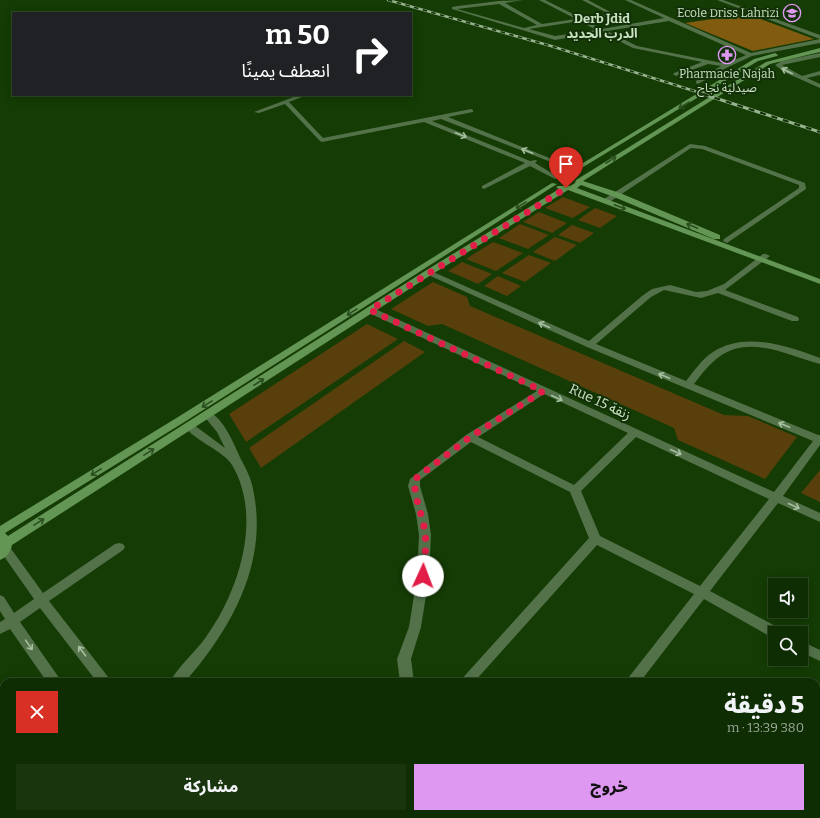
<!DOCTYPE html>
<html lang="ar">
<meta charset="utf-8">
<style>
:root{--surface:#0f2d03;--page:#18350d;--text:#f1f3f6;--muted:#9ba89a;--line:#2f4925;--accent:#de98f2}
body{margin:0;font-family:Bitter,"Noto Sans Arabic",serif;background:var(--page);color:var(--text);direction:rtl;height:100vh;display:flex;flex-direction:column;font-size:15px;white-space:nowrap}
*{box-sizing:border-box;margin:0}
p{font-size:13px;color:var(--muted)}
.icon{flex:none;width:22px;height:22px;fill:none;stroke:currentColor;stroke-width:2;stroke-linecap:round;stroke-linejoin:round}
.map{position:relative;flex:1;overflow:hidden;direction:ltr}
.sheet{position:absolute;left:0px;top:678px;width:820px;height:140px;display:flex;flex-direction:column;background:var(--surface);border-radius:12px 12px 0 0;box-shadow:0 2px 10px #0003,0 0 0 1px var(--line);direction:rtl}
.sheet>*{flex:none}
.hud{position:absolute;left:12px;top:12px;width:400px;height:84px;border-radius:0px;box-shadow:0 2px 10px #0003,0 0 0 1px var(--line);direction:rtl;background:#202124;color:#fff;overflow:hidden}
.buttons{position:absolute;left:768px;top:578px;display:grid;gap:8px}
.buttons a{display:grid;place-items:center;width:40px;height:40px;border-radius:0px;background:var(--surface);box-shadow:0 2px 10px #0003,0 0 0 1px var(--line);font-size:20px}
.pin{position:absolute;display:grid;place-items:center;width:34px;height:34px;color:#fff;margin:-41px -17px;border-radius:50% 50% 50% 0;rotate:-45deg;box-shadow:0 0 4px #0007}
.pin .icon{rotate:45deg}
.me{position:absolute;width:44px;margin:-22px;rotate:2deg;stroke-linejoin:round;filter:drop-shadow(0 0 3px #0008)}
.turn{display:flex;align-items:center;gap:14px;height:84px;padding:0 16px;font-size:18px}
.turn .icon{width:52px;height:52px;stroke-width:2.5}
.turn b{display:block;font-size:28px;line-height:34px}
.round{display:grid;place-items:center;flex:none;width:42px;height:42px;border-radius:0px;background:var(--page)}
.headline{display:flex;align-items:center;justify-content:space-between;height:68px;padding:0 16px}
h1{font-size:24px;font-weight:800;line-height:30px}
.primary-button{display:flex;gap:8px;margin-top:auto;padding:8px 16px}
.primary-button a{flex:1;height:46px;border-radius:0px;background:var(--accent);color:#111;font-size:16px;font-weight:800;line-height:46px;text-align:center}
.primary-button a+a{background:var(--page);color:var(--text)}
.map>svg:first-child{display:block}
</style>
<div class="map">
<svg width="820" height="818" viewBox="0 0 820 818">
<rect width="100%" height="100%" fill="#143c04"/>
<g fill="#593f0b">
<path d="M563 197 590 207 573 218 545 208Z"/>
<path d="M595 208 617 216 600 228 578 220Z"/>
<path d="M539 212 567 223 552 233 523 222Z"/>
<path d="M520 224 549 235 528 249 499 238Z"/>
<path d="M572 225 594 233 580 243 558 235Z"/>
<path d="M555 237 577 245 555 261 533 252Z"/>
<path d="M493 242 523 253 496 271 466 259Z"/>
<path d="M529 255 551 263 525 282 502 273Z"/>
<path d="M462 262 492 274 478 284 448 271Z"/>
<path d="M498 276 521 286 507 296 484 286Z"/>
<path d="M433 282 467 297 470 306 724 415 748 416 797 437 765 479 678 440 674 428 442 324 428 326 391 309Z"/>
<path d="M367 324 398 339 246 442 229 414Z"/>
<path d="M404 341 425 352 261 468 249 448Z"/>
<path d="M820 470V502L801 493Z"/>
</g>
<path fill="#815b10" d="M747 14 814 39 753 51 685 23Z"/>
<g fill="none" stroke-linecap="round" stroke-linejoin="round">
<g fill="#53724a" fill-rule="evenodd">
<path d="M523 0 505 3 542 24 576 19 539 0H545L581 18 609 14 582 0H588L616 15 586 21 602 29 664 18 625 0H631L751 53 820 39V43L752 56 728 67 698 84 696 83V81L721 66 708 64 676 76 673 74 674 73 702 62 633 48 601 32 555 40 452 9V7L458 6 499 1ZM499 4 537 25 524 28 457 9ZM580 21 596 30 555 36 529 29ZM669 21 746 55 728 63H722L637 46 607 31Z"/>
<path d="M717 0H723L820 35V39Z"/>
<path d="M820 53V57L782 65 802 76 820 71V75L807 78 820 84V88L784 72 775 65 782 61Z"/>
<path d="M299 95H307L289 102 323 138 471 109 473 110V112L448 117 579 170 574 171 441 119 432 121 530 161 536 160 537 161 535 163 560 178 555 179 530 166 484 189 482 188V186L525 163 424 122 322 142 320 141 285 104 259 113 254 112Z"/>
<path d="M690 144 705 146 805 183 806 189 727 243 723 241 724 239 799 188V185L702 149 691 148 608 203H605L601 201Z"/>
<path d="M763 254H766L770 256 725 290 798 317 799 319 798 321H792L718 293 701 298 664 290 651 297 596 344 686 381C694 371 702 359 713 352 745 331 787 346 820 358V364C788 356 750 334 719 357 709 364 701 375 694 384L818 435H820V445L783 496 820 513V522L778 503 710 591 781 629 782 633H775V638L771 637 704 599 640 682H625L694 594 597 545 474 682H459L589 538 570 492 471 442 420 480V486L428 514 431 535 429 577 421 627 411 659 414 682H400L397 659 409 627 417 577 419 535 416 514 408 486 410 479 466 435 537 391 367 312 366 310 367 308H373L774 492 813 441 587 347 424 273 425 271H431L589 341 642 296 652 289 670 285 696 292 707 291 724 284ZM544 394 628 433 574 485 478 437ZM636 437 769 499 700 586 600 536 581 491Z"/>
<path d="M208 412C221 415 233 441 238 453 243 464 251 476 253 489 269 562 232 628 185 682H170C177 668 196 651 206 637 239 591 263 517 232 465 225 452 194 440 185 427L190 424 194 425 225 448 217 432 203 415Z"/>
<path d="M119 543 123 544 125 547 123 550 49 601 112 682H97L40 608 20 622 62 682H47L10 629 0 634V622L5 619 0 611V595L4 597 14 613 34 599 1 552 0 547 5 545 9 546 43 593 115 544Z"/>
<path d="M801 641 820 650V661L801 652Z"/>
<path d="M816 782 820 784V798L816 796Z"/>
<path d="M6 814H26L24 818H4Z"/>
<path d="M143 814H160L162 818H145Z"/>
<path d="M199 814H216L218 818H201Z"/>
<path d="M531 814H548L546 818H529Z"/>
</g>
<g fill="#639555" fill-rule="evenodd">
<path d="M820 48V52L770 64 583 181 620 193 720 235V239H714L614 197 581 185 577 188 820 279V284L568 190 431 275 12 545C11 552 6 558 0 560V526L178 417 552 183 557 184 186 421 5 533 8 536 425 271 559 189 556 187 558 186H570L575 183 576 180 766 62Z"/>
<path d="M775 53 778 55 777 56 758 61 565 178 560 177 754 59Z"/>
</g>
<defs>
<path id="rail-far1" d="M388 0 551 46 707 95"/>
<path id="rail" d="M703 94 820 132"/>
</defs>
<use href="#rail-far1" stroke="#98b48f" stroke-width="2.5"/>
<use href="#rail" stroke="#98b48f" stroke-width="3"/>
<use href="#rail-far1" stroke="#123007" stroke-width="1.5" stroke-dasharray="4.5" stroke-linecap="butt"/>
<use href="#rail" stroke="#123007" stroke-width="2" stroke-dasharray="6" stroke-linecap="butt"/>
</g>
<defs><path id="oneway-shaft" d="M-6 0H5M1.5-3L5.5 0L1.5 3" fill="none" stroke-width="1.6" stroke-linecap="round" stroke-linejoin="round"/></defs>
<g stroke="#a6c09f">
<use href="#oneway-shaft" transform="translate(787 71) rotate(-153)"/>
<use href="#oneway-shaft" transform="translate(461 135) rotate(22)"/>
<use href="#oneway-shaft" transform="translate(527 151) rotate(-158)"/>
<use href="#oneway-shaft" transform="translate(544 325) rotate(-156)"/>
<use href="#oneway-shaft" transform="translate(664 376) rotate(-157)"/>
<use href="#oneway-shaft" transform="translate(557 398) rotate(25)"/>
<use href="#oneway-shaft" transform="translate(784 425) rotate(-157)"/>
<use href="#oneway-shaft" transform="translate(676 452) rotate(25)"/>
<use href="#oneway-shaft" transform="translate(794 506) rotate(25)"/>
<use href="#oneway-shaft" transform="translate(29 645) rotate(55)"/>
<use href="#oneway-shaft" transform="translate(82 651) rotate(-127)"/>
</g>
<g stroke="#2a4e1e">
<use href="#oneway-shaft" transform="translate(684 105) rotate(149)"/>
<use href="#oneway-shaft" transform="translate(611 160) rotate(-32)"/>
<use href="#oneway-shaft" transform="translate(521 205) rotate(148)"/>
<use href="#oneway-shaft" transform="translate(620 207) rotate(21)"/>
<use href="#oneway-shaft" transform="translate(692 226) rotate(-157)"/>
<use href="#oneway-shaft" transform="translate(352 312) rotate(148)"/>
<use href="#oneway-shaft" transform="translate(259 382) rotate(-33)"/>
<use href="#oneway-shaft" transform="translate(207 404) rotate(148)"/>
<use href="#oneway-shaft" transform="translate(149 452) rotate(-32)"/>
<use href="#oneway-shaft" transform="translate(96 472) rotate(148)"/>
<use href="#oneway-shaft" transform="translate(39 522) rotate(-32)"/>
</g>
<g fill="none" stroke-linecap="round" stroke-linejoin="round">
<path stroke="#e11d48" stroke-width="7" stroke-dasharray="0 12.6" d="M423 576C424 562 427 547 425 533 423 515 413 496 415 479L470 437 543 391 370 310 566 188"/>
</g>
<defs>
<symbol id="school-ring" viewBox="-11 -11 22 22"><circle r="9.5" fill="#123007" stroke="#de98f2" stroke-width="1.5"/><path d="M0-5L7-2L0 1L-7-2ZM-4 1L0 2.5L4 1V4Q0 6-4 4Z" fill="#de98f2"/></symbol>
<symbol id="pharmacy-ring" viewBox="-11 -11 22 22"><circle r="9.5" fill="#123007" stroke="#de98f2" stroke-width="1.5"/><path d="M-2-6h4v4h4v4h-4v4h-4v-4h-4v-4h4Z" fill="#de98f2"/></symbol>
</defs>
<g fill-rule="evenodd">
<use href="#school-ring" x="782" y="3" width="20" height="20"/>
<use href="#pharmacy-ring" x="717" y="45" width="20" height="20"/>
</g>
<g text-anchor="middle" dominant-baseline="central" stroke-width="4" stroke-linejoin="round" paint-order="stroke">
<g font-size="12" fill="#cae1c3" stroke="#123007" text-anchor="end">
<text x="779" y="13">Ecole Driss Lahrizi</text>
<text x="727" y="74" text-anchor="middle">Pharmacie Najah<tspan x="727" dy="14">صيدلية نجاح</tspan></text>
</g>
<g font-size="13" font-weight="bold" fill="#cae1c3" stroke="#123007">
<text x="602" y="18">Derb Jdid<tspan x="602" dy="15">الدرب الجديد</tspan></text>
</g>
<g font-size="14" fill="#cae1c3" stroke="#123007">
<text transform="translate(600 402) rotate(25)">Rue 15 زنقة</text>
</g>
</g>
</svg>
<div class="buttons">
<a><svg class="icon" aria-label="sound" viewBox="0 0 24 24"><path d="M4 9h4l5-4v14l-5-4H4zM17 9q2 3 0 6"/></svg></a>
<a><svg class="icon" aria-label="search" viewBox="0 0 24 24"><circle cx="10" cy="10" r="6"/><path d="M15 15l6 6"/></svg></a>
</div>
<div class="pin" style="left:566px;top:188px;background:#d93025"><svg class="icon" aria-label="arrive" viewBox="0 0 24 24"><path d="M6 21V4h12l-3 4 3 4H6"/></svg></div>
<svg class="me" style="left:423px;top:576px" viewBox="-20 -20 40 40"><circle r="19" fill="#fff"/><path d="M0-13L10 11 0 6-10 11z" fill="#e11d48"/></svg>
<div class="hud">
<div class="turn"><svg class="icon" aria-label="right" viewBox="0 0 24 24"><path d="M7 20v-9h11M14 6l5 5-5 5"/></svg><div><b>50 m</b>انعطف يمينًا</div></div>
</div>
<section class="sheet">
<div class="headline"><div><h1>5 دقيقة</h1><p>380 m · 13:39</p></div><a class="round" style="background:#d93025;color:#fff"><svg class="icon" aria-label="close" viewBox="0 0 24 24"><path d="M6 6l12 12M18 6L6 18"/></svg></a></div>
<div class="primary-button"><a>خروج</a><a>مشاركة</a></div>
</section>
</div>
